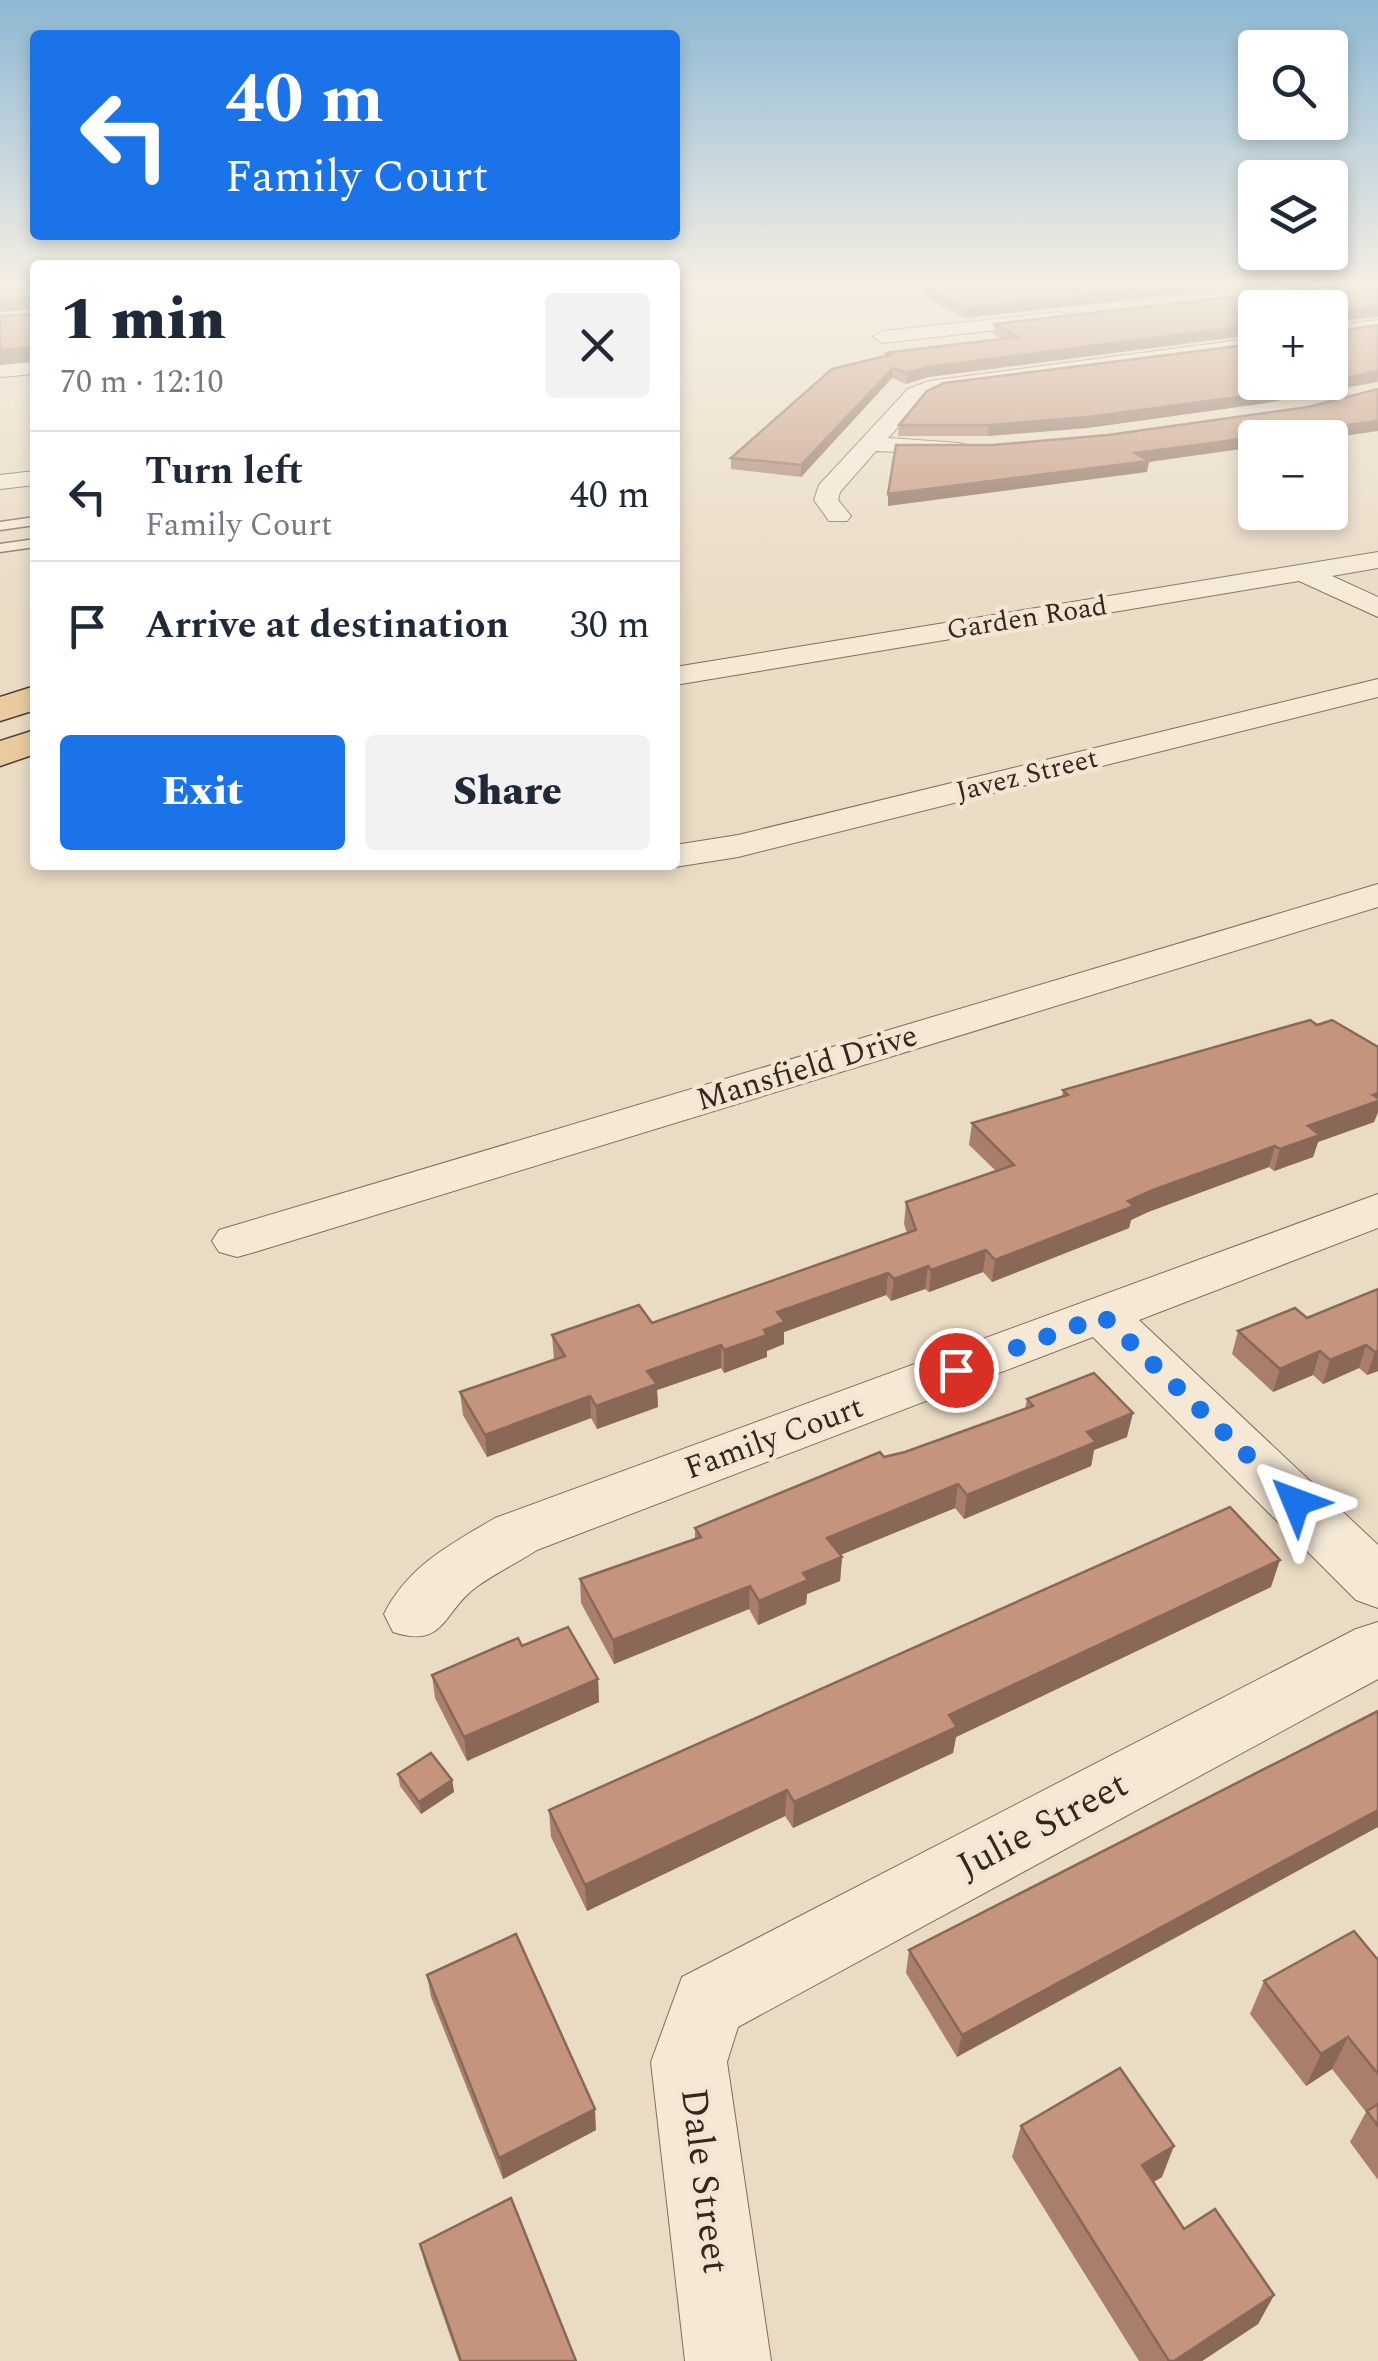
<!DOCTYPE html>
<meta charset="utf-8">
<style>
:root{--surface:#fff;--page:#f2f2f3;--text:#1f2937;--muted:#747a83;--line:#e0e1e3;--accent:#1a73e8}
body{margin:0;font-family:Spectral,serif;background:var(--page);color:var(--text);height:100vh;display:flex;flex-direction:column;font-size:38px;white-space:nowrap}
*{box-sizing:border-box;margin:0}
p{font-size:32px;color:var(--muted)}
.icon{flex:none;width:55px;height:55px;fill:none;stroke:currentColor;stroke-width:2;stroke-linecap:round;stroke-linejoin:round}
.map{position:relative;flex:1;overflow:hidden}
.drawer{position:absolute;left:30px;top:260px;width:650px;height:610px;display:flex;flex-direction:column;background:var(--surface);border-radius:10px;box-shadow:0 5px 15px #0003}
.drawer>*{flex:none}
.banner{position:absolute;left:30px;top:30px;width:650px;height:210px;border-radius:10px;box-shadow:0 5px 15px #0003;background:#1a73e8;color:#fff;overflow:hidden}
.buttons{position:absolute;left:1238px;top:30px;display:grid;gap:20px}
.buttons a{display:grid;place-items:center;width:110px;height:110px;border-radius:10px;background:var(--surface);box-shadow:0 5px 15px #0003;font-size:50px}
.pin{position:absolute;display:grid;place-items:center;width:85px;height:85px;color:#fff;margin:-42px;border:5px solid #fff;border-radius:50%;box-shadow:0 2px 10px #0007}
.me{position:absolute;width:110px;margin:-55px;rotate:314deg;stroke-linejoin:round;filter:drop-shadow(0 0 8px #0008)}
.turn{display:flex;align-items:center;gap:35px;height:210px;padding:0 30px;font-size:45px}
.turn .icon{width:130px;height:130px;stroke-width:2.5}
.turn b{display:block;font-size:70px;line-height:85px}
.round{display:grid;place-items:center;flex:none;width:105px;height:105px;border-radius:10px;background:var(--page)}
.summary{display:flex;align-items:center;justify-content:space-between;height:170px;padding:0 30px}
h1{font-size:60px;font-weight:800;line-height:75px}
.cta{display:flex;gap:20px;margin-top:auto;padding:20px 30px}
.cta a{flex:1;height:115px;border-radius:10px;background:var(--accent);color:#fff;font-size:40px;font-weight:800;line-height:115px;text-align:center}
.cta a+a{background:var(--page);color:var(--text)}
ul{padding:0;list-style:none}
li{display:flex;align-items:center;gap:30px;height:130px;padding:0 30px;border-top:2px solid var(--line)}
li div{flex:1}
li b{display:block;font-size:38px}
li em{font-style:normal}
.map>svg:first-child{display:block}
</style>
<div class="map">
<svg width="1378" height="2361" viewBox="0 0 1378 2361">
<rect width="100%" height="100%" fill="#e9dbc4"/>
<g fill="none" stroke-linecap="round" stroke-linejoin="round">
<defs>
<g id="lane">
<path d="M35 517V525L0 530V522Z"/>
<path d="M35 539V547L0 552V544Z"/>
</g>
<g id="street">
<path d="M1059 312 1066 314V322L883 343 873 337 883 331Z"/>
<path d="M1378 320V332L1330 338V326Z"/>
<path d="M1255 338V350L942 390 924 399 888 438 959 443 967 445 971 450 967 455 876 451 840 492 838 500 851 516 847 521H829L814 500 819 485 908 389 929 381Z"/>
<path d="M35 362V374L0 377V365Z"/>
<path d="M35 471V485L0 489V475Z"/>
<path d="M1378 552V568L1332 576 1378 597V617L1299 581 675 685V667Z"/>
<path d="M1378 679V697L738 857 675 867 667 865H675V845L738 835Z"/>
<path d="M1378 884V907L255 1252 237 1257 219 1252 212 1241 219 1230Z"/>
<path d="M1378 1194V1228L1139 1320 1378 1545V1608L1356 1600 1093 1337 537 1550C517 1563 494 1574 475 1588 442 1613 445 1649 393 1632L384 1614C408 1566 451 1544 495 1518Z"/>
<path d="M1378 1622V1679L738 2027 727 2062 771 2361H685L651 2062 682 1977 1356 1629Z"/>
</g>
<g id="primary">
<path d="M35 686V710L0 721V697Z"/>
<path d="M35 730V754L0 766V741Z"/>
</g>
</defs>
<use href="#lane" stroke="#826d5c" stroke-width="3"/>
<use href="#street" stroke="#826d5c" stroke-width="2"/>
<use href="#primary" stroke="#503c30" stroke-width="3"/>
<use href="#lane" fill="#f5e9d6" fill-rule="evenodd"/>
<use href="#street" fill="#f5e9d6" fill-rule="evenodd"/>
<use href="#primary" fill="#e9cb9f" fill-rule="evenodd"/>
</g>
<g fill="#a97f6c">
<path d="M950 283H1283L964 318 922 296 923 287Z"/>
<path d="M1378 283V317L1330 322V308H1255V335L928 377 906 384 892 378 801 477 731 469V458L885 356V353L1002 339 993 334 994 324Z"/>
<path d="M1378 325V382L1266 403 1087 428 988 436H898L899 425 1333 332Z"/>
<path d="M1317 1025 1378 1047V1112L1374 1122 1318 1142 1313 1157 1274 1171 1269 1167 1148 1212 1131 1220 1129 1228 992 1282 983 1272 929 1292 925 1289 891 1301 886 1295 784 1332V1344L767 1351V1357L724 1373 721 1368 657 1390 658 1407 597 1429 591 1418 487 1457 463 1415 460 1392 554 1359 552 1335 652 1323 907 1233 904 1224 906 1202 996 1171 969 1145 972 1123 1062 1097 1063 1090Z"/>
<path d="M1378 1289V1371L1367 1375 1359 1368 1323 1384 1313 1375 1273 1392 1232 1354 1238 1331 1307 1318Z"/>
<path d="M1027 1399 1127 1437 1094 1450 1091 1466 964 1519 955 1508 840 1555 842 1557 840 1581 807 1594 806 1604 758 1625 749 1609 614 1664 581 1603 580 1579 695 1539V1528L884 1457 905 1452 1025 1409Z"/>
<path d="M1271 1587 956 1737 953 1753 793 1828 785 1816 587 1911 551 1837 549 1810Z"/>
<path d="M522 1646 598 1679 599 1702 467 1761 435 1698 432 1675Z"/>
<path d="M1378 1711 957 2057 906 1973 909 1950Z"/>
<path d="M398 1774 452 1780 454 1792 421 1814 400 1786Z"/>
<path d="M1378 1960V2180L1350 2142 1366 2112 1332 2069 1306 2086 1250 2014 1264 1981Z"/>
<path d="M427 1975 596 2130 503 2179 431 1997Z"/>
<path d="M1021 2126 1162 2177 1153 2182 1184 2229 1274 2295 1258 2324 1202 2361H1139L1012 2157Z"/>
<path d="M420 2244 576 2361H459L425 2264Z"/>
</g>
<g fill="#896858">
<path d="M1200 283H1283L964 318 965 309Z"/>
<path d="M35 297V309L0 312V299Z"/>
<path d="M1378 307V316L1330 322V314L1332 313Z"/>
<path d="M1255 325 1254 334 928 377 906 384 907 373 929 367Z"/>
<path d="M35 347V361L0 364V350Z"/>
<path d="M893 368 892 378 801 477V465Z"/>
<path d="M1378 371 1377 381 1266 403 1087 428 988 436 989 425 1320 382H1330V381Z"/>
<path d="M1378 421V431L1330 438H1255V447L1149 462 1147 472 888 506V494L1173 447Z"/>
<path d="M1378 1093V1112L1374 1122 1318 1142 1313 1157 1274 1171 1280 1149 1308 1126Z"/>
<path d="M1275 1146 1269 1167 1148 1212 1131 1220 1129 1228 992 1282 995 1260 1153 1190Z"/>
<path d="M986 1250 983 1272 929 1292 931 1270Z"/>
<path d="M928 1266 925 1289 891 1301 894 1279Z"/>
<path d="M888 1273 886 1295 784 1332V1344L767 1351V1357L724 1373V1350L764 1330 777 1312Z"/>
<path d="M721 1345V1368L657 1390 658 1407 597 1429 596 1406 647 1371Z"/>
<path d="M1366 1345 1359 1368 1323 1384 1330 1360Z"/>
<path d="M1320 1351 1313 1375 1273 1392 1280 1369Z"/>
<path d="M1378 1351V1371L1367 1375 1375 1352Z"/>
<path d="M590 1396 591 1418 487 1457 485 1435Z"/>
<path d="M1133 1413 1127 1437 1094 1450 1091 1466 964 1519 967 1495 1087 1432Z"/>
<path d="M958 1484 955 1508 826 1561 827 1538Z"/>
<path d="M842 1557 840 1581 807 1594 806 1604 758 1625 759 1601 803 1573Z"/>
<path d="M1280 1560 1271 1587 956 1737 953 1753 793 1828 794 1802 949 1715Z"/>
<path d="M750 1586 749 1609 614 1664 613 1640Z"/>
<path d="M598 1679 599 1702 467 1761 464 1737Z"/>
<path d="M452 1780 454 1792 421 1814 419 1802Z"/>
<path d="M787 1790 785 1816 587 1911 585 1885Z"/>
<path d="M1378 1810V1827L957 2057 962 2035Z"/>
<path d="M1348 2037 1332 2069 1306 2086 1321 2054Z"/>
<path d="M595 2109 596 2130 503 2179 499 2158Z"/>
<path d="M1174 2146 1162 2177 1130 2196 1142 2165Z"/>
<path d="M1274 2295 1258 2324 1202 2361H1174Z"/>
</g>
<g fill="#c4947d" stroke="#896858" stroke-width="2.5">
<path d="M0 283H35V347L0 350V316L35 314V297L0 299Z"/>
<path d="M950 283H1200L965 309 923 287Z"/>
<path d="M1356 283H1378V307L1332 313 1330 314V308H1255V325L929 367 907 373 893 368 801 465 731 458 832 369 890 355 885 353 1018 337 994 324Z"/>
<path d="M1378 325V371L1330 381V330L1333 332Z"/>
<path d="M1255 344V382H1320L1268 393 1088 417 989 425H899L927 391 944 383Z"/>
<path d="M1378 389V421L1135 453 1149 461 888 494 896 445H993L1108 435 1308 407Z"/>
<path d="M1310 1020 1317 1025 1332 1020 1378 1047V1093L1373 1095 1378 1098V1101L1308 1126 1320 1135 1280 1149 1275 1146 1153 1190 1128 1201 1134 1206 995 1260 986 1250 931 1270 928 1266 894 1279 888 1273 777 1312 785 1322 764 1330 767 1335 724 1350 721 1345 647 1371 657 1384 596 1406 590 1396 485 1435 460 1392 565 1356 552 1335 639 1305 652 1323 916 1230 906 1202 1014 1165 972 1123 1068 1095 1063 1090Z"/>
<path d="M1378 1289V1351L1375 1352 1366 1345 1330 1360 1320 1351 1280 1369 1238 1331 1295 1308 1307 1318Z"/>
<path d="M1094 1373 1133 1413 1087 1432 1096 1442 967 1495 958 1484 827 1538 842 1557 803 1573 808 1580 759 1601 750 1586 613 1640 580 1579 701 1537 695 1528 880 1452 884 1457 905 1452 1033 1406 1027 1399Z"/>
<path d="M1230 1507 1280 1560 949 1715 957 1727 794 1802 787 1790 585 1885 549 1810Z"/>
<path d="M568 1627 598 1679 464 1737 432 1675 518 1638 522 1646Z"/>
<path d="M1378 1711V1810L962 2035 909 1950Z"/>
<path d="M431 1753 452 1780 419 1802 398 1774Z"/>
<path d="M1354 1931 1378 1960V2074L1348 2037 1321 2054 1264 1981Z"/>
<path d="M516 1934 595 2109 499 2158 427 1975Z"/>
<path d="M1120 2068 1174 2146 1142 2165 1184 2229 1215 2209 1274 2295 1174 2361H1169L1021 2126Z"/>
<path d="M1378 2104V2126L1367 2111Z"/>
<path d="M511 2198 576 2361H461L420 2244Z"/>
</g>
<linearGradient id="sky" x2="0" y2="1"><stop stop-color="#8db8d3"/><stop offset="0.46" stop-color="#f5efe4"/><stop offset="1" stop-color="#f5efe4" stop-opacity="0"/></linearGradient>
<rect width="1378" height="614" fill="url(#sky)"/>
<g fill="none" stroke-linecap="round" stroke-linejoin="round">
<path stroke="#1a73e8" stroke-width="18" stroke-dasharray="0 32.4" d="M956 1370 1103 1316 1296 1502"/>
</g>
<g text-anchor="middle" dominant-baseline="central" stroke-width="9" stroke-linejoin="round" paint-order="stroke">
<g font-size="28" fill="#34271f" stroke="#f2e6d3">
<text transform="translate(1027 618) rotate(-9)">Garden Road</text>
<text transform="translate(1027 775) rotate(-14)">Javez Street</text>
</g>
<g font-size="32" fill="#34271f" stroke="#f2e6d3">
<text transform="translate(807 1068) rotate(-17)">Mansfield Drive</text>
<text transform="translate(774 1438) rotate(-20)">Family Court</text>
</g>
<g font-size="38" fill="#34271f" stroke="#f2e6d3">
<text transform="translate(1043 1826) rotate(-28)">Julie Street</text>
<text transform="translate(704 2181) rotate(83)">Dale Street</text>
</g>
</g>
</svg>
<div class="buttons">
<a><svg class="icon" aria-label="search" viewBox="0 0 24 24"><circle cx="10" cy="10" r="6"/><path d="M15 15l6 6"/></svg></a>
<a><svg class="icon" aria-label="layers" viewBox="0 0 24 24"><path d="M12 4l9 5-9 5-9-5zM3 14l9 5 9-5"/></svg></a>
<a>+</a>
<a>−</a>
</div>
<div class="pin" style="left:956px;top:1370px;background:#d93025"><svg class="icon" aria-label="arrive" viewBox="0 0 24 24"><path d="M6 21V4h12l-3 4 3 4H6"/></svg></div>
<svg class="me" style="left:1296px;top:1502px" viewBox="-20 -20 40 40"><path d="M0-17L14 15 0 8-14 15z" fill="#1a73e8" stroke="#fff" stroke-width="4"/></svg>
<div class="banner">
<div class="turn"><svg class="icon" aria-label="left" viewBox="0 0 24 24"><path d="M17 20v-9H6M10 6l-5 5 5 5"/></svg><div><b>40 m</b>Family Court</div></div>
</div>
<section class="drawer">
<div class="summary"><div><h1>1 min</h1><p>70 m · 12:10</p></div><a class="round"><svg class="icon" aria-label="close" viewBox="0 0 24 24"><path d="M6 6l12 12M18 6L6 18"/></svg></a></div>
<ul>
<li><svg class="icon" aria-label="left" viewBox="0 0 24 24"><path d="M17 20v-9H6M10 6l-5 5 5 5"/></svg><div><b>Turn left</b><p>Family Court</p></div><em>40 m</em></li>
<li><svg class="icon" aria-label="arrive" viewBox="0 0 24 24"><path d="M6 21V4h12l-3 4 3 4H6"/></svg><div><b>Arrive at destination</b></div><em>30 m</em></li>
</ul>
<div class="cta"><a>Exit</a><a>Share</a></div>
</section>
</div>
